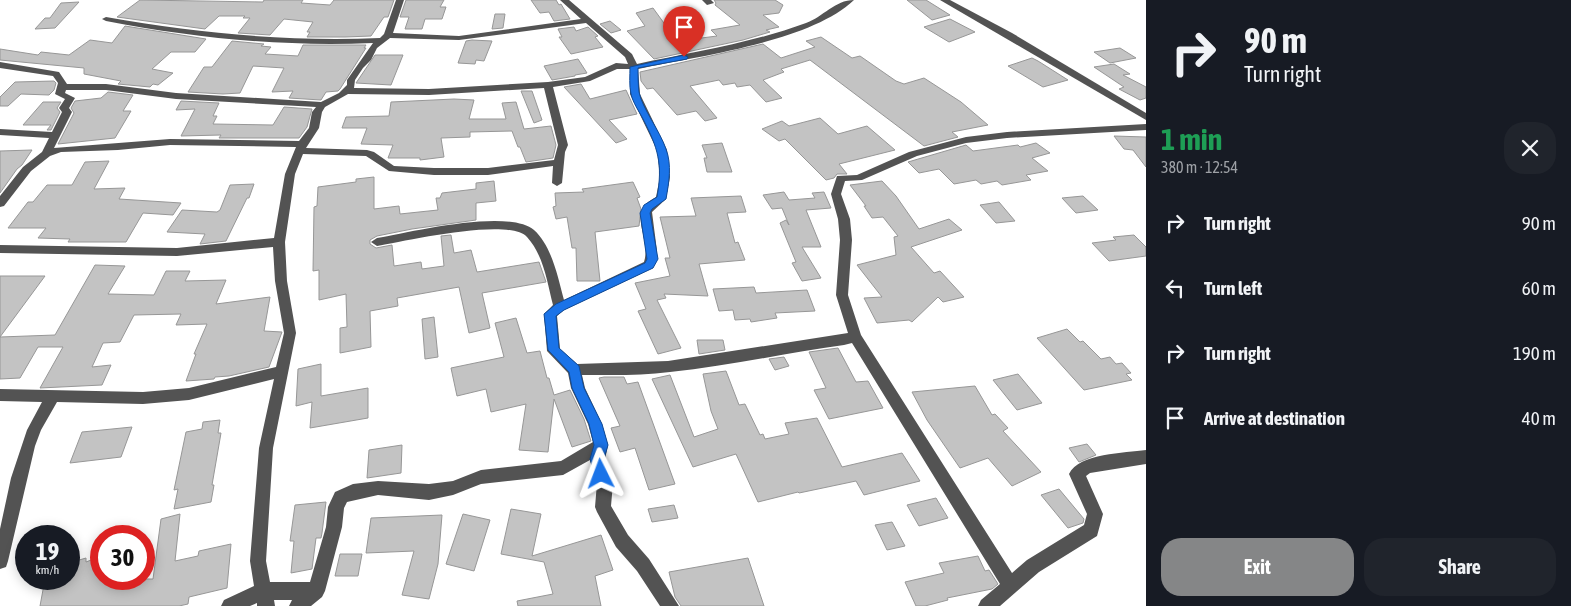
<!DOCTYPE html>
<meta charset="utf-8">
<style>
:root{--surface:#171b24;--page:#20242c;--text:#f1f3f6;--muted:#9ea1a6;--accent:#858687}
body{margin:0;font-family:"Asap Condensed",sans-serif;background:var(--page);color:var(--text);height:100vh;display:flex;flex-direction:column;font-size:19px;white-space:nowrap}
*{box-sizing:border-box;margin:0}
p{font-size:16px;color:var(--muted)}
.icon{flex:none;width:28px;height:28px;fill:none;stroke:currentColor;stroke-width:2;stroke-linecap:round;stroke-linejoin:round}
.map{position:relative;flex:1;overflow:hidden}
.panel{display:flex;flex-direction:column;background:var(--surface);width:425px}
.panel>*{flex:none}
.hud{background:#171b24;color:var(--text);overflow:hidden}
.speed{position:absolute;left:15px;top:525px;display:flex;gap:10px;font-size:25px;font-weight:700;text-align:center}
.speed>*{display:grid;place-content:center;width:65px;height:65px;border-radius:50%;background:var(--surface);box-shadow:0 2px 12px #0003;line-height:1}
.speed small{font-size:12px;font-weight:400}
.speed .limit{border:8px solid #d22;background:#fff;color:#111}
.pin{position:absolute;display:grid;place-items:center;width:42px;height:42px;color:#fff;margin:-51px -21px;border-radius:50% 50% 50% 0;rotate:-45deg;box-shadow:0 0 5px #0007}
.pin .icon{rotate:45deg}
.me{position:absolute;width:55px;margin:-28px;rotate:357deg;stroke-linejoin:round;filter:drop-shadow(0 0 4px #0008)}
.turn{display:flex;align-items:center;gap:18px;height:105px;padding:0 15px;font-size:22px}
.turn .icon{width:65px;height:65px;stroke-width:2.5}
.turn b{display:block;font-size:35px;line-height:42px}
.round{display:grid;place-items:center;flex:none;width:52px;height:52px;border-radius:20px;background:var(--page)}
.head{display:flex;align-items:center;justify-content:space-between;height:85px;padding:0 15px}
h1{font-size:30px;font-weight:700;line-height:38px;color:#1e9e55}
.cta{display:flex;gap:10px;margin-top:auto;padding:10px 15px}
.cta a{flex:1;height:58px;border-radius:20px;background:var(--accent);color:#fff;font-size:20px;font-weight:700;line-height:58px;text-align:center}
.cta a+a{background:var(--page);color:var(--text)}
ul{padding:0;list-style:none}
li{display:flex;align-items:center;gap:15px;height:65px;padding:0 15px}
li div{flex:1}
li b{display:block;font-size:19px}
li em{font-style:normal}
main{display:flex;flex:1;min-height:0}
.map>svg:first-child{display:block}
</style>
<main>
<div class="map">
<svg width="1146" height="606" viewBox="0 0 1146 606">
<rect width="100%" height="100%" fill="#fff"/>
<g fill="#c3c3c3" stroke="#979797">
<path d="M140 0 263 2 264 0H303L301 3 330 5 334 0H394L388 17H384L371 36 345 37H307L310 32H307L313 22 284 19 270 35 238 33 250 18H243L245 16H219L205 29 117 17Z"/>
<path d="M406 0H444L440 7H446L442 19H425L422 29H405L409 17H400Z"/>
<path d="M531 0H556L559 5 561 4 570 19 554 21 549 12 540 13Z"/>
<path d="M714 0H775L783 5 779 13 763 15 779 27 766 30 770 32 743 40 654 59 627 31 645 26 636 13 653 8 669 30 676 29 686 40 717 36 711 30 740 25 715 5 716 3Z"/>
<path d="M907 0H926L950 15 932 20Z"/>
<path d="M79 2 55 28 35 29 45 18H50L61 3Z"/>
<path d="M495 14H505L503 28 492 29Z"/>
<path d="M950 19 975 32 949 42 924 27Z"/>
<path d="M610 21 621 30 611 33 600 24Z"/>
<path d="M125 26 206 39 195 52H171L152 69 173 73 158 85 153 84 150 87 118 84 121 81 84 74V68L0 60V49L38 55 41 52 69 55 90 40 112 43Z"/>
<path d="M574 27 576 31 588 27 598 36 595 37 603 47 571 54 559 37H562L558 29Z"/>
<path d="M821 37 852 58 860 56 896 81 904 84 924 78 961 102 988 125 952 132 958 137 924 146 810 60 781 69 784 72 763 80 782 98 766 102 750 85 737 87 735 83 723 85 719 80 690 86 717 118 705 121 696 111 677 115 653 88 647 89 641 81 640 72 763 44 781 58 815 47 806 41Z"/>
<path d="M472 40 492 41 484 61 476 60 475 64 458 63 466 41Z"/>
<path d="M232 41 264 44 261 46 271 47 265 54 298 56 303 45H366L364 48H366L340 89 338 91 326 92 321 100 289 98 293 91 272 92 284 68 253 66 240 93 223 94 188 92 204 67H212Z"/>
<path d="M1120 48 1136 58 1110 63 1094 52Z"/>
<path d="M375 55H403L391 85 356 83Z"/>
<path d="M1032 58 1038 61 1068 80 1043 87 1008 66Z"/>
<path d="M578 59 587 73 575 75V76L552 80 544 66Z"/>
<path d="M1114 64 1130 74 1123 75 1146 87V98L1140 100 1119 89 1124 87 1094 67Z"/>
<path d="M54 81 56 83 54 90 49 95 21 94 8 106H0V97L15 82Z"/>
<path d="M581 84 590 99 626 90 637 114 609 120 627 139 616 143 564 87Z"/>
<path d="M521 91H532L542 120 534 123Z"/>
<path d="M108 92 133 95 123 111H131L115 138 58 144 74 113 71 108 75 101 101 98Z"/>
<path d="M454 99 474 100 469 119H506L502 103 516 102 524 129 551 126 556 145 553 158 526 162 520 147H518L512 131 470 132V137L441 138 444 157 420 160V158H388L393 145 361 144 367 128H342L346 117 389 116 391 102Z"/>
<path d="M181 101 219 103 213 116H217L213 124 273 125 284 107 312 109 307 127 299 138H219L221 135 181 136 195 109 176 110Z"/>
<path d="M43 102H61L57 108 60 112 51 130H47L51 125H23Z"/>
<path d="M820 118 838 134 867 126 895 150 839 164 847 174H837L834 178 826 180 785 139 779 141 762 129 782 121 789 126Z"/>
<path d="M1114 136 1146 137V167L1133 150 1124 149Z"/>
<path d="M722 143 732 172H707L704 158H707L702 145Z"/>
<path d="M1036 143 1050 153 1032 158 1048 171 1026 175 1031 180 1002 185 997 181 981 184 976 180 954 184 939 169 919 173 908 162 966 145 973 151 1018 145 1020 147Z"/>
<path d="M32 150 22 165 17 169 0 193V151Z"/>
<path d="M109 161 94 189 125 188 119 199 181 203 173 215 143 213 126 242H68L70 239 38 238 46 228H8L28 202H33L47 185H72L85 162Z"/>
<path d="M374 177V209L399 206 400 214 438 210 436 198H440L442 193 476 189V183L494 181 496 201 476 203V220L412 229 377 236 370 240V244L376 248 392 245 394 266 421 262 422 269 444 266 441 236 451 235 454 253 471 250 477 272 539 262 546 282 482 293 490 328 469 333 459 287 397 298 398 306 370 311 371 347 340 353V328L347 327 346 294 319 300V270L313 271 314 207 317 206 318 187 356 182V179Z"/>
<path d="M882 181 896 196 919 229 949 219 962 230 911 247 934 273 940 271 964 297 943 302 938 297 912 322 909 320 877 323 864 298 882 297 857 265 896 255 894 237 898 236 883 217 872 218 864 206H866L850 185Z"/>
<path d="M633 182 640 197 637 198 641 209 639 226 595 232 600 281H577L576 248H572L567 217 556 219 553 207 556 206 555 193 584 192 582 189Z"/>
<path d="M254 184 249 198H247L226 241 200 244 205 234 167 232 182 210 217 212 220 210 230 185Z"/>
<path d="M784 192 789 200 815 198 812 193 824 192 831 208 806 210 821 247H802L821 278 802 281 792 263 796 262 780 223 786 220 789 225 782 208 772 209 763 195Z"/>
<path d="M741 196 746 212 727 213 735 243 738 242 745 260 699 264 708 296 664 294 666 298 657 300 681 348 658 354 638 311 646 309 635 283 670 276 665 258H670L660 217 696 216 691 198Z"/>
<path d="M1083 196 1098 210 1076 213 1062 198Z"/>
<path d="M999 202 1015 221 996 223 980 205Z"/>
<path d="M1134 235 1146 247V256L1109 261 1092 243 1116 240 1113 237Z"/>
<path d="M95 265 125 266 108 294 154 295 166 271H190L185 281 226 280 216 304 270 297 264 331 282 332 269 367 229 376 215 377 214 379 186 381 196 354H194L207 324 176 325 181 314 134 315 120 342 103 343 92 367 111 365 102 385 40 388 63 347H38L20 378 0 379V276H45L0 337 55 335Z"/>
<path d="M754 287 756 293 807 290 815 311 775 313 777 318 751 322 750 319 735 320 733 310 719 311 713 289Z"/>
<path d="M434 317 438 357 425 359 422 319Z"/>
<path d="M516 318 527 353 540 351 547 378H549L554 395 570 390 584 419 591 441 572 447 554 399 548 452 519 450 526 404 491 412 486 389 457 396 451 368 504 357 495 323Z"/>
<path d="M1067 329 1080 342 1083 341 1101 359 1110 357 1116 364 1122 363 1131 373 1126 374 1132 380 1084 390 1037 338Z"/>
<path d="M697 340H723L725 350 699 354Z"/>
<path d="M838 348 856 382 868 381 883 408 829 419 814 390 826 388 809 352Z"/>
<path d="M784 357 789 366 775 370 769 359Z"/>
<path d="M321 364V396L368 388V418L310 428 312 402 296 406 298 369Z"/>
<path d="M726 371 739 405 745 404 760 435 763 434 765 439 789 434 785 423 817 418 842 467 902 453 920 481 864 495 856 481 799 493 798 492 758 502 736 454 693 467 652 379 670 375 694 437 718 429 711 411 703 374Z"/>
<path d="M1018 374 1042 403 1017 410 993 380Z"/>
<path d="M604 377H624L627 384 638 382 675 484 649 490 635 448 620 452 611 428 620 426 599 378Z"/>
<path d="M975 386 992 415 995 414 1008 428 1003 431 1041 472 1012 486 988 458 960 468 927 420 912 392Z"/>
<path d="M220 420 218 433H221L212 485H214L211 502 174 509 178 489 174 490 186 432 202 429 203 422Z"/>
<path d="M132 427 121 457 70 463 82 432Z"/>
<path d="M1087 444 1096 455 1079 462 1069 448Z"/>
<path d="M402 445 401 473 367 478 369 450Z"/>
<path d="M1059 489 1084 519 1083 523 1068 528 1041 495Z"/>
<path d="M936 498 948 518 919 526 907 505Z"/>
<path d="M326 502 322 533 321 538H316L312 569 291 573 294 541H290L295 505Z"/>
<path d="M674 505 678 518 652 522 648 509Z"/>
<path d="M511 509 541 514 532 556 601 535 613 570 595 576 601 606H518L517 601 553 594 544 562 501 554Z"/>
<path d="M180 514 175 561 198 556 199 551 231 544 227 588 189 597 188 604 179 606H40L45 579H69V563L86 558V562L101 556V579H153L161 519Z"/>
<path d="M463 514 490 520 474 571 446 564Z"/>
<path d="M442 515 438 564 429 599 402 595 414 551 366 553 371 518Z"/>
<path d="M892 522 905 546 887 550 875 525Z"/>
<path d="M340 554H362L358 576H335Z"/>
<path d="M978 556 985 571 989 570 998 584 992 589 947 598 948 600 925 606H916L905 582 944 573 939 563Z"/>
<path d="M748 558 764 606H681L675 597 669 572Z"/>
</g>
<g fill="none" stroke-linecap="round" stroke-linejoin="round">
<g fill="#535353" fill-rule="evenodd">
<path d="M396 0H404L393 33 459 36 581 19 560 0H569L632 54 637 64C693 52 752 43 806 23 823 17 835 0 854 0 810 42 698 56 638 69L640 94 667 150 670 177 666 199 652 212 657 251V258L653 268 564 310 557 316 560 349 577 364 668 361 848 333 836 295 840 240 838 219 831 194 837 176 857 175 909 152 966 137 1007 132 1146 124V130L1007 138 966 143 917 156 862 180 845 181 841 194 850 219 852 240 848 295 861 335 1012 573 1027 560 1084 525 1087 514 1069 474C1079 453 1125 453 1146 450V464L1090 473 1086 476 1103 514 1097 536 1039 572 1000 606H978L981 600 1000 584 852 343 844 345C786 353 728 366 670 372 641 376 611 375 582 375L585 388 602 424 608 445 605 459 613 483 611 506 628 535 649 559 679 606H660L637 571 616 547 597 512 595 507 597 483 590 460 563 475 481 484 453 495 429 500 378 495 347 502 344 508 342 527 325 591 322 597 311 606H289L292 600H274L275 606H257V603L250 606H221L224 600 254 586 250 561 259 448 274 379 189 400 143 404 57 402 41 430 35 446 8 561 6 567 0 569V529L11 478 27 430 42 402 0 401V389L143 392 189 388 276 367 284 333 275 281 273 247 177 256 0 253V245L177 248 274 238 285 174 296 147 170 145 118 150 61 152 50 156 31 171 4 206 0 207V196L23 167 42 152 49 138 0 135V129L52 132 62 112 59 108 65 99 55 94 58 83 53 76 0 68V62L59 72 67 84H106L176 93 321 102 339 93 347 85V80L373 43C283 47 194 38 106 21L102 19 106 17C197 33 287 42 380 38L384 34ZM586 23 625 57 628 64 616 63 585 77 548 82 429 89 354 88 355 80 363 68 371 60 377 48 390 38 459 40ZM617 69H630V94L657 150 660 177 656 197C625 213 652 237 644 262L564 300C558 278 552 246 534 230 508 208 411 232 377 238L371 242 377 246C405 241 509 217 527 237 544 256 547 282 553 305L544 314 547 351 568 373 571 388 588 424 593 442 561 461 481 470 453 481 429 484 378 481 353 484 335 492 328 507 326 527 310 582H270L266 561 273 448 296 333 287 281 285 242 295 174 303 154 366 156 389 171 434 175H488L553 166 552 183 557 186 562 183 565 152 568 145 553 87 590 81ZM544 88 558 145 554 160 488 168H434L394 166 374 152 367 150 306 148 319 128 322 112 325 107 348 94 429 95ZM66 90H106L176 99 316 107 312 112 309 128 299 141 170 139 54 148 72 112 69 108 75 98 65 93Z"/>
<path d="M702 0H711L714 3 707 5Z"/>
<path d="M940 0H950L1012 33 1146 113V120Z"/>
</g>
</g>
<path fill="#1a73e8" stroke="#114b97" d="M684 55 688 57 687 59 638 68C638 76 638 84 639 92 642 108 660 131 666 149 672 165 669 182 666 199L652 209 650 213 658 259 653 268 564 310 556 316 559 348 579 366 584 388 602 424 608 445 604 459 608 474 606 479 601 481 596 479 590 459 594 445 589 424 572 388 569 372 548 350 544 314 556 304 645 263 647 259 640 213 644 205 657 197C663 164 658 148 643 119 639 111 633 103 631 94 629 86 630 75 630 67Z"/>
</svg>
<div class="speed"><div>19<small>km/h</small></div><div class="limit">30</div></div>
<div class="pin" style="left:684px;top:57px;background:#d93025"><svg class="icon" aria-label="arrive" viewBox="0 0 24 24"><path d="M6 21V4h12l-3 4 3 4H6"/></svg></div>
<svg class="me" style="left:601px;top:474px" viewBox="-20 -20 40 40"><path d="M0-17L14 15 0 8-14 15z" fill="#1a73e8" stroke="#fff" stroke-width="4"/></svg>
</div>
<section class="panel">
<div class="hud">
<div class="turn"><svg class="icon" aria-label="right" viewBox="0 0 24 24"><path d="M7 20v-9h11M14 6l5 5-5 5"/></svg><div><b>90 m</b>Turn right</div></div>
</div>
<div class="head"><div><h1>1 min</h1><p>380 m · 12:54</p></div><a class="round"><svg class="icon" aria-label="close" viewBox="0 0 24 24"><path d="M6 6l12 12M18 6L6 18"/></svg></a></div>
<ul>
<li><svg class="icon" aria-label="right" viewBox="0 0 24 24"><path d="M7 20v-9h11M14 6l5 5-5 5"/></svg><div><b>Turn right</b></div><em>90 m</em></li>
<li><svg class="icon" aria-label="left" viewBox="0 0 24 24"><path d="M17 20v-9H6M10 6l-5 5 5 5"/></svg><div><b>Turn left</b></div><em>60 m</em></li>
<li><svg class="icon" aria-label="right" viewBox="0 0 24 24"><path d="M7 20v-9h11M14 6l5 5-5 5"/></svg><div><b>Turn right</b></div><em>190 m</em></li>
<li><svg class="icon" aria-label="arrive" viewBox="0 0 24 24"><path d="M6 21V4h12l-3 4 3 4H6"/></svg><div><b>Arrive at destination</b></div><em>40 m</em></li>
</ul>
<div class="cta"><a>Exit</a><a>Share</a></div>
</section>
</main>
